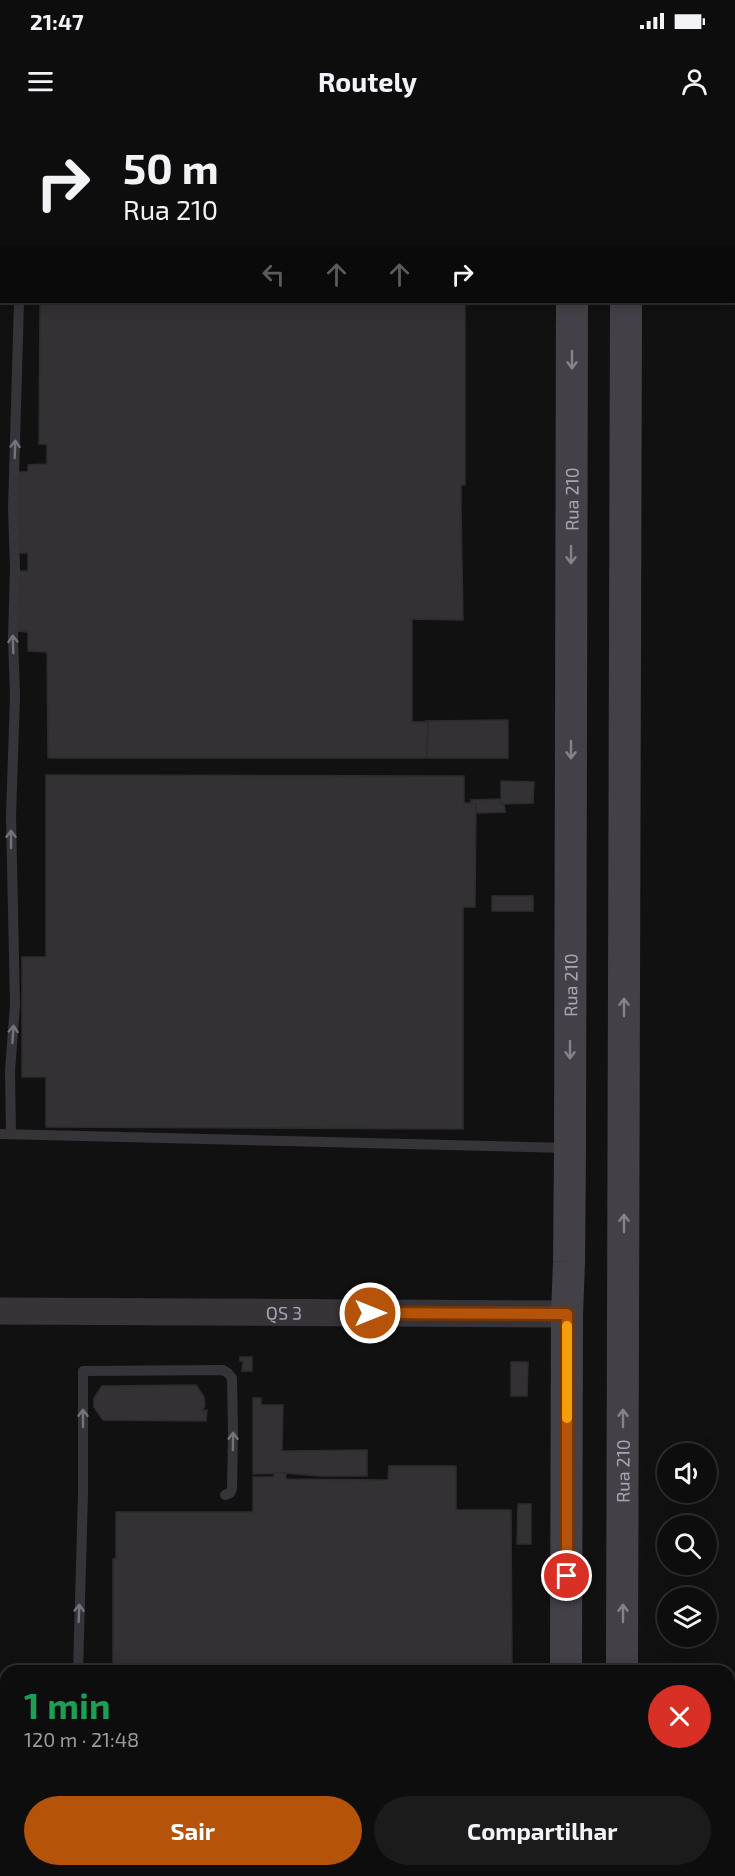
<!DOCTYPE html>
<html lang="pt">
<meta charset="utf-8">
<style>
:root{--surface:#0e0d0e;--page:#1c1b1c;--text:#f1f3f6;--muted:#9b9c9e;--line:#2e2d2e;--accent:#b45309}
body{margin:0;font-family:"Exo 2",sans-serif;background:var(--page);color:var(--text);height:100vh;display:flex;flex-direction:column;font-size:22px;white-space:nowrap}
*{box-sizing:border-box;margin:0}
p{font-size:20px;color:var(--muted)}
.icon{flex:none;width:33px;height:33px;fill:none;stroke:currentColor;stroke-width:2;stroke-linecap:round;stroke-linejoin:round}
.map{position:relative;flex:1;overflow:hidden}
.panel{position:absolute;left:0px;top:1545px;width:735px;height:212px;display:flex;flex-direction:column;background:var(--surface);border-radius:18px 18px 0 0;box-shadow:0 3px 15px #0003,0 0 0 2px var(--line)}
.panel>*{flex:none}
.hud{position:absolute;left:0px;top:0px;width:735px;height:183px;box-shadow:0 3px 15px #0003,0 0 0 2px var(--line);background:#0e0d0e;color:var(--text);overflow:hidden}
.controls{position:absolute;left:657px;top:1323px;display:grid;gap:12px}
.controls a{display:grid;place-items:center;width:60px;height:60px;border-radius:50%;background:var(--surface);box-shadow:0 3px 15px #0003,0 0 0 2px var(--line);font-size:30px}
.pin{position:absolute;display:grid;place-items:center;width:51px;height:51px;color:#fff;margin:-26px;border:3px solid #fff;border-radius:50%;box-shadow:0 2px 6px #0007}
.me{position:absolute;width:66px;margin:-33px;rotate:90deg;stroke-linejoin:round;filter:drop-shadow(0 0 4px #0008)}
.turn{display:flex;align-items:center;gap:21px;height:126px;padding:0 24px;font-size:27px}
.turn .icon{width:78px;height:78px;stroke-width:2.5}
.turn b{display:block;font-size:42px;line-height:51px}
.lanes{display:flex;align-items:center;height:57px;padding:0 24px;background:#0003;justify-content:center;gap:30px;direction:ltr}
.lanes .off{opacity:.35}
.round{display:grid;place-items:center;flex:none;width:63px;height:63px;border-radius:32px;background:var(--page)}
.head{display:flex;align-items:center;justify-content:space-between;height:102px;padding:0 24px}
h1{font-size:36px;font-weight:700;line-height:45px;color:#1e9e55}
.button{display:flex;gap:12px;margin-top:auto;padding:12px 24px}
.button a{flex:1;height:69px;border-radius:36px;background:var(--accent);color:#fff;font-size:24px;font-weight:700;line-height:69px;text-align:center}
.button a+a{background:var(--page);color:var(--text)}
.status{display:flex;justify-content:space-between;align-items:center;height:42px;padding:0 30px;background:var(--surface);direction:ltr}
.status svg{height:16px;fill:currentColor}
header{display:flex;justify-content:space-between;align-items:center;height:78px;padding:0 24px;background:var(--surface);font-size:27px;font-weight:700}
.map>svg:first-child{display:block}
</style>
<div class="status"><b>21:47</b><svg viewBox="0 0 49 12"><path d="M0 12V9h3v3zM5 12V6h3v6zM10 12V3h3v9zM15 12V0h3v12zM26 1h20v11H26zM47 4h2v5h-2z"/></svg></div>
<header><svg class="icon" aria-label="menu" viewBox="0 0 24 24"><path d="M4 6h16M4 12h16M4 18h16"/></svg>Routely<svg class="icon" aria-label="person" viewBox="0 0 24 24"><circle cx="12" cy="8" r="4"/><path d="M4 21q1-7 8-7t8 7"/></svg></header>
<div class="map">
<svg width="735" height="1756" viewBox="0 0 735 1756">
<rect width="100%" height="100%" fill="#121112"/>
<g fill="#333134" stroke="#2d2b2e" stroke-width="1.5">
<rect x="29" y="0" width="431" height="2"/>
<path d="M40 182H465V365H461V387L463 500 412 499V602H428L427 638H48L47 532 28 531V512L16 511V451H28V433H16V352H28V345L47 344V324H39Z"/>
<path d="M508 600V638H427L428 602 425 601Z"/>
<path d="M46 655 464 656V683H476L475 787H463V1009L46 1007V957H22V837H46Z"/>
<path d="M501 661 534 662 533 683 501 684Z"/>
<path d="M501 679V684H504L505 692 476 693V683H471V680Z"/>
<rect x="492" y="776" width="41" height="15"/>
<path d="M240 1237H252V1251H242L243 1241H240Z"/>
<path d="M511 1242H528L527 1276H511Z"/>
<path d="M196 1265 204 1277 205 1286 202 1291 207 1290 206 1301 103 1300 94 1287V1278L102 1266Z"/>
<path d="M253 1278H261V1285H283L282 1331 367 1330V1356H319L286 1353 253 1354Z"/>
<path d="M389 1346H456V1390H511L512 1551H113V1439H116V1392H253V1357H274V1353H286V1359L388 1360Z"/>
<path d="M518 1384H531V1424H517Z"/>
<rect x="92" y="1750" width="420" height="6"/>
</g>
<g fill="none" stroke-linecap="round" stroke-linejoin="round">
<g stroke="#363439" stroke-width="10">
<path d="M20 2V0"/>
<path d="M0 1014 566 1028"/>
<path d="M11 1014 10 951 15 885 11 696 15 576 13 517 15 449 13 389 19 182"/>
<path d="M78 1551 83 1374V1251L223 1250 228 1253 232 1258 233 1313 232 1369 230 1373 225 1375"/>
<path d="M77 1756V1750"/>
</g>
<path stroke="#363439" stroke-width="27" id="s1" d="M0 1191 567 1194"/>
<g stroke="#434147" stroke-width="32">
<path d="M572 2V0"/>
<path d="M626 2V0"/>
<path id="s2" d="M566 1551 567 1194 569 1142 570 1029 572 182"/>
<path id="s3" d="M622 1551 626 182"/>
<path d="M566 1756V1750"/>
<path d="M622 1756V1750"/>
</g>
</g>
<defs><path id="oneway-shaft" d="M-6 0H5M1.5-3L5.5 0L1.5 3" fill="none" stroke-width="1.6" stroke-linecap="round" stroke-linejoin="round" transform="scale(1.5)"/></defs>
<g stroke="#85818d">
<use href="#oneway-shaft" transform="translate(572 240) rotate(90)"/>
<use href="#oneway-shaft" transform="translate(571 435) rotate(90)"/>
<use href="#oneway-shaft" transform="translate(571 630) rotate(90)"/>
<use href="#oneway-shaft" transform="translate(624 887) rotate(-90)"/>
<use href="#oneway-shaft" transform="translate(570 930) rotate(90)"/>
<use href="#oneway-shaft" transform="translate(624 1103) rotate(-90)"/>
<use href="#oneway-shaft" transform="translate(623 1298) rotate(-90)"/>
<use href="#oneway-shaft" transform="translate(623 1493) rotate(-90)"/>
</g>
<g stroke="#75727c">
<use href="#oneway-shaft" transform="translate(15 329) rotate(-88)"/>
<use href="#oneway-shaft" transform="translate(13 524) rotate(-92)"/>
<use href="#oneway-shaft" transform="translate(11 719) rotate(-90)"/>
<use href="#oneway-shaft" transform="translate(13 914) rotate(-86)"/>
<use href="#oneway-shaft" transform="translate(83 1298) rotate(-90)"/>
<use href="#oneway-shaft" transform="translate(233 1321) rotate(-89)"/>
<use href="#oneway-shaft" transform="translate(79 1493) rotate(-88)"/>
</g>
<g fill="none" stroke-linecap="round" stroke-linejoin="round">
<defs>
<path id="route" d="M370 1193 567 1194V1456"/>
</defs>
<use href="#route" stroke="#753606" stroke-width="15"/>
<use href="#route" stroke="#b45309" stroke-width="10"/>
<path stroke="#f59e0b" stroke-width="10" d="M567 1206V1298"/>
</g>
<g text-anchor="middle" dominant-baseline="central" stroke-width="6" stroke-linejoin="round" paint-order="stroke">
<g font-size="18" fill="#a8a4b2" stroke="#0d0c0d">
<text stroke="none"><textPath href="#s2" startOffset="1172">Rua 210</textPath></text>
<text stroke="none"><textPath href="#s2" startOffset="686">Rua 210</textPath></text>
<text stroke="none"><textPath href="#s1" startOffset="284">QS 3</textPath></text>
<text stroke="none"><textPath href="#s3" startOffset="200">Rua 210</textPath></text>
</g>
</g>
</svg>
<div class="controls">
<a><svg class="icon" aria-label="sound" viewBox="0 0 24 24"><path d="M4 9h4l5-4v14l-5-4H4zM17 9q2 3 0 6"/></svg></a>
<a><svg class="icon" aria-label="search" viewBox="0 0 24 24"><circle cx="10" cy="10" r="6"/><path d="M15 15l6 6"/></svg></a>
<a><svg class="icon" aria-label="layers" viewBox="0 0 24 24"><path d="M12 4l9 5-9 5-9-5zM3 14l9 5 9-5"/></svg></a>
</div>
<div class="pin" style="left:567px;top:1456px;background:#d93025"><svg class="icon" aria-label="arrive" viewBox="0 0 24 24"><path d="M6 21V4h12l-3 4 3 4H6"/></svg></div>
<svg class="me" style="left:370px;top:1193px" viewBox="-20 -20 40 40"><circle r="17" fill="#b45309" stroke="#fff" stroke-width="3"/><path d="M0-11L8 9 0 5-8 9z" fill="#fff"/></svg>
<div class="hud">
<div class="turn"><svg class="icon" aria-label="right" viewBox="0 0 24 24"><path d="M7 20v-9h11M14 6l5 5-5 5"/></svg><div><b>50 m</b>Rua 210</div></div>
<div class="lanes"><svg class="icon off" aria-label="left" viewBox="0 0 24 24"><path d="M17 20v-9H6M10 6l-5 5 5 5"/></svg><svg class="icon off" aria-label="ahead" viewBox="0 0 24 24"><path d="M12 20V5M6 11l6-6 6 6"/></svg><svg class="icon off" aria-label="ahead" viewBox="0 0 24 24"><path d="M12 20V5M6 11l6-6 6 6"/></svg><svg class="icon" aria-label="right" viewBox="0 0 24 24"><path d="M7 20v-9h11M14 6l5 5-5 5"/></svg></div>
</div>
<section class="panel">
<div class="head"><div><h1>1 min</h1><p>120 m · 21:48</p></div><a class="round" style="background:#d93025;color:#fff"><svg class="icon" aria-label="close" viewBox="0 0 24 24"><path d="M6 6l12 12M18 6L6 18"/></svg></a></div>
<div class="button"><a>Sair</a><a>Compartilhar</a></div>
</section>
</div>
